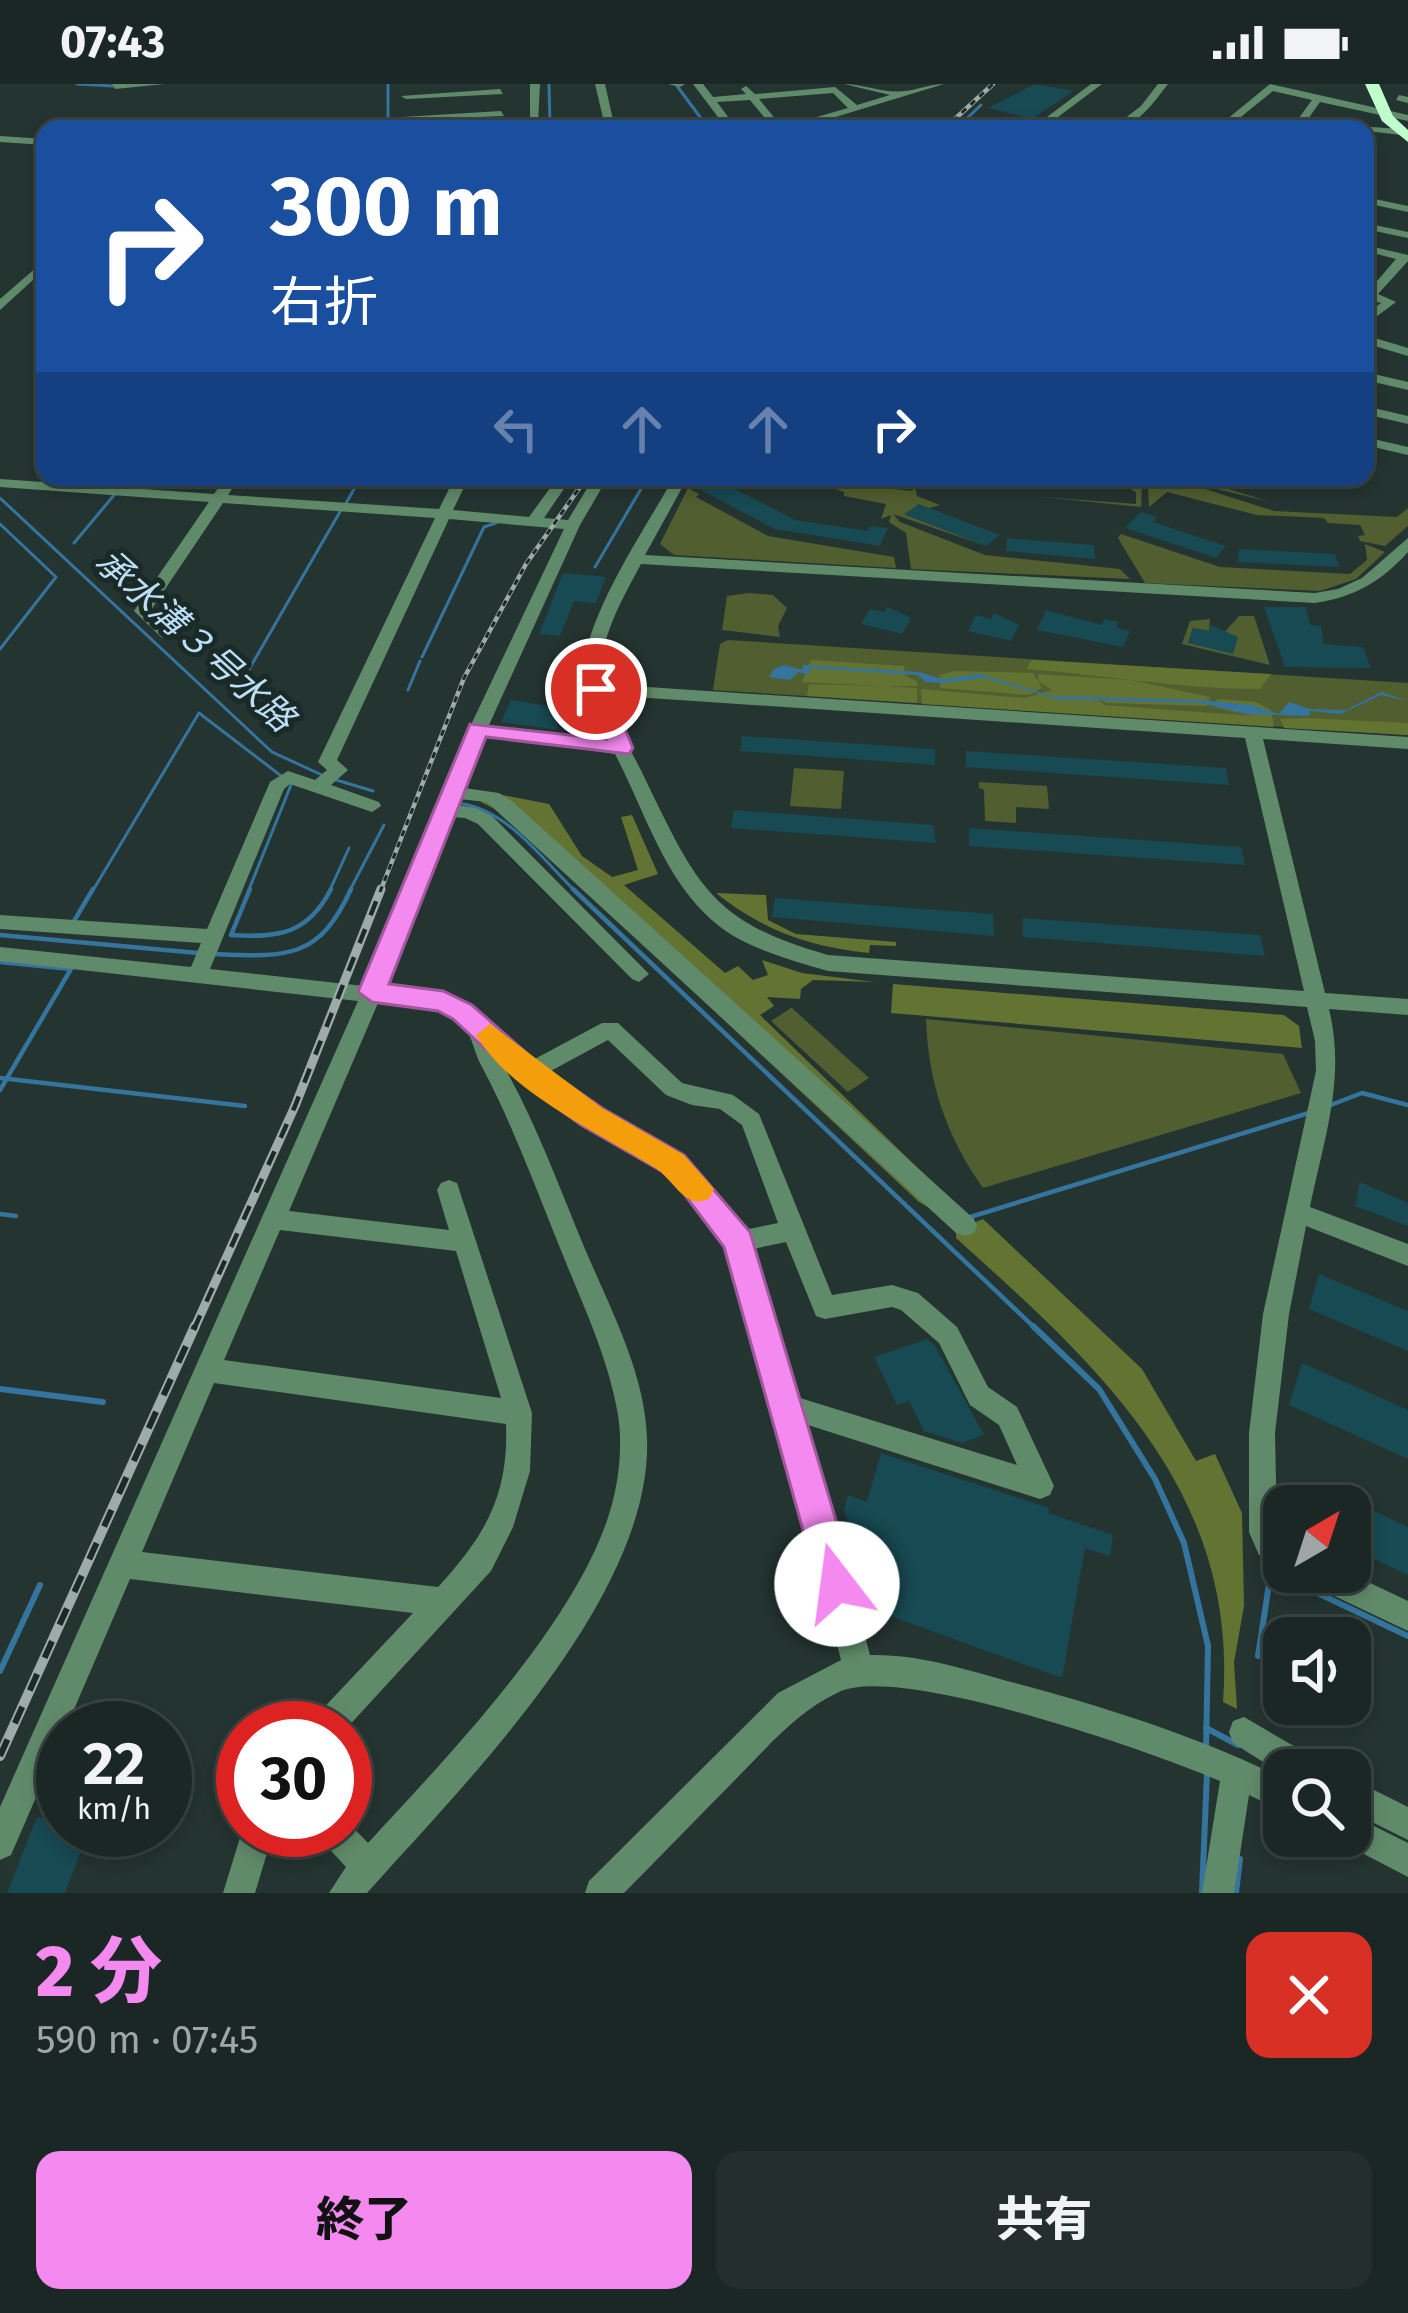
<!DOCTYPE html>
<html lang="ja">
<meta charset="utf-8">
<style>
:root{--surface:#1b2725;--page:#242f2d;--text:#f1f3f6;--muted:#a0a5a7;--line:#394442;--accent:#f489ef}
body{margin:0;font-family:"Fira Sans","Noto Sans JP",sans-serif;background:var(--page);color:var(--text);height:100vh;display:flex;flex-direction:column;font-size:45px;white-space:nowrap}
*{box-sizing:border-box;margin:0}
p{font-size:39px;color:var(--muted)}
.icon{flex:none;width:66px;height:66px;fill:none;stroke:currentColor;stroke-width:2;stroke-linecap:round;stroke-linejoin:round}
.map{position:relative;height:1809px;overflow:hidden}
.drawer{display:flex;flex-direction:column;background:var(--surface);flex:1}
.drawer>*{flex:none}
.top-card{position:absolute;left:36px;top:36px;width:1338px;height:366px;border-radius:24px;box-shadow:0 6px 18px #0003,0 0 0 3px var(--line);background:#1a4fa0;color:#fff;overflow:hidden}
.needle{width:78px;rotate:39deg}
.fabs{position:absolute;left:1263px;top:1401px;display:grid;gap:24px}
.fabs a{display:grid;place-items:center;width:108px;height:108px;border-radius:24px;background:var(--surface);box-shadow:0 6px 18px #0003,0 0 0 3px var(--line);font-size:60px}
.speed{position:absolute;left:36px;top:1617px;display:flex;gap:24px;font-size:60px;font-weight:700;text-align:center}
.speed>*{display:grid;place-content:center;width:156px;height:156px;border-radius:50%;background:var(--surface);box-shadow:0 6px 18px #0003,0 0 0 3px var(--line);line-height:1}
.speed small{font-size:30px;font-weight:400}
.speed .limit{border:18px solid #d22;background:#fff;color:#111}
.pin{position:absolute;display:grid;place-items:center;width:102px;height:102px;color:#fff;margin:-51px;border:6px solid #fff;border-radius:50%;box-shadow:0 3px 12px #0007}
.me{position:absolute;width:132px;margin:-66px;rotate:345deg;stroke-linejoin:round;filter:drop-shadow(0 0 9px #0008)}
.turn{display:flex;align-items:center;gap:42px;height:252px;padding:0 36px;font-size:54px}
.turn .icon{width:156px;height:156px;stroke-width:2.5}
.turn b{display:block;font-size:84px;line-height:102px}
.lanes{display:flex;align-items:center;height:114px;padding:0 36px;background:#0003;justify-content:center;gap:60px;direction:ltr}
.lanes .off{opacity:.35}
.round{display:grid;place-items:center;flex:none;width:126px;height:126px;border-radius:24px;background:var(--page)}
.headline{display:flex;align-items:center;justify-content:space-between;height:204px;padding:0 36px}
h1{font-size:72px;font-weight:800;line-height:90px;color:var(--accent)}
.primary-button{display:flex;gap:24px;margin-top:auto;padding:24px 36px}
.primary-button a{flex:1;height:138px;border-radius:24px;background:var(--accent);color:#111;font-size:48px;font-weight:800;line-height:138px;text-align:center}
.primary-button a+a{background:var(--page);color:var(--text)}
.status{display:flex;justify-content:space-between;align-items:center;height:84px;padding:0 60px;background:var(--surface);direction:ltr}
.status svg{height:33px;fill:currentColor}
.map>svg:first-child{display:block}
</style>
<div class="status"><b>07:43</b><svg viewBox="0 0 49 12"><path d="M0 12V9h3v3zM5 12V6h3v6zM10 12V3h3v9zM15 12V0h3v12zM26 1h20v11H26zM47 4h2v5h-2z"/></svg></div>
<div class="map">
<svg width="1408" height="1809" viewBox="0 0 1408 1809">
<rect width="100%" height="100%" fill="#243431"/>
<g fill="#515e2f">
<path d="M799 393 911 407 915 404 917 412 940 421 906 431 986 462 893 430 900 438 985 471 1120 485 1130 495 911 485 906 449 889 438 891 431 881 435 886 420 844 412V408Z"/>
<path d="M1135 393H1188L1271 418 1174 395 1274 427 1397 433 1408 424V442L1385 462 1360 457 1358 452 1365 451 1360 441 1328 439 1324 434 1257 431 1167 408 1149 423 1148 403H1142L1141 423 1042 413 1136 420V408L1121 401 1141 400Z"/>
<path d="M688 404 699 410 696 413 768 452 894 473 896 484 674 471 660 460Z"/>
<path d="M1121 450 1220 483 1350 490 1367 476 1365 460 1385 468 1356 495 1320 507 1145 499 1118 454Z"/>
<path d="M749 509 773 511 787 524 778 542 780 553 722 546 727 512Z"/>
<path d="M1239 532H1254L1270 581 1182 560 1190 537 1210 535 1209 547 1193 544 1188 559 1233 569 1223 550Z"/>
<path d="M728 556 1408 599V651L713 606 720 560Z"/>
<path d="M794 684 844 687 841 725 790 722Z"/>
<path d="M979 698 1047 702 1049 725 1016 723V739L985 737 984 706 979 704Z"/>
<path d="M791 924H792L869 994 848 1008 771 937Z"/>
<path d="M926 935 1283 970 1301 1009 983 1104C946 1052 928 998 926 935Z"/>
</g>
<g fill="#637332">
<path d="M811 576 904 582 905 592 917 597 918 602H886L917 604V619L807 612 809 600 882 602 802 598Z"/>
<path d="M1032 576 1271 590 1260 605C1180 605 1105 591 1026 585Z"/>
<path d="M954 587 1033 589 1042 604 1029 611 940 604V591Z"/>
<path d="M1038 590 1131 596 1210 613 1207 622 1106 619 1092 610 1105 621 1253 632 1215 623 1217 615 1256 618 1271 626 1274 643 922 620 921 605 1025 614 1052 606 1038 597Z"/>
<path d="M1305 634 1408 639V651L1284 644 1280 635Z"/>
<path d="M482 707 549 720 582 772 612 793 638 786 621 733 632 731 658 790 624 801 725 889 738 882 753 896 768 891 762 876 802 889 874 898 813 896 801 905 800 915 767 913 774 922 760 931 956 1121 933 1126 919 1118 501 728 481 718Z"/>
<path d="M716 809 766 811 768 836 796 850 896 858V862L870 861 869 869C810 863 762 846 716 809Z"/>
<path d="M893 900 1284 931 1299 942 1302 964 891 929Z"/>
<path d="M983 1135 1142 1285 1196 1377 1215 1370 1242 1429 1244 1522 1234 1578 1237 1625 1223 1618C1239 1407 1098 1282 956 1154V1146Z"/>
</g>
<path fill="#34749d" d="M784 581 802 586 803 581 919 588 942 595 979 590 1052 612 1201 616 1251 621 1279 630 1289 618 1309 625 1346 626 1381 608 1408 617 1381 611 1340 630 1310 627V632L1247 630 1201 619 1057 615 984 594 941 599 926 598 917 591 810 584 808 591 799 588 790 596 769 593 774 585Z"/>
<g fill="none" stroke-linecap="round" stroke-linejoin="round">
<g stroke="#34749d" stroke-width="3">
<path d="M77 0 113 2"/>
<path d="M388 0V45"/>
<path d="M549 0 550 41"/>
<path d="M677 2 709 45"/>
<path d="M956 45 981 21"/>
<path d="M119 406 129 393"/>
<path d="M0 414 272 668 322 691"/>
<path d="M345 421 361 393"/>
<path d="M0 440 56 493 0 565"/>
<path d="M74 459 115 410"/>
<path d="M595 483 648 393"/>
<path d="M422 573 484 443 496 439"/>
<path d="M408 606 420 577"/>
<path d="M236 608 341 426"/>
<path d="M333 695 373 707"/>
<path d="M463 720C508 727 544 777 576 808"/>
<path d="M92 808 199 629 280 691"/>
<path d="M248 808 291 701"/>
<path d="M329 808 349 764"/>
<path d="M349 808 384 741"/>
</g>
<g stroke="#34749d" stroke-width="4.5">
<path d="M250 805 231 851C279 854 308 850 331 805"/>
<path d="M573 805 1036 1245"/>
<path d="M74 837 93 805"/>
<path d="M0 851 198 869"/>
<path d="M215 870C286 873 319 876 351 805"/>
<path d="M0 878 71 885 0 1006"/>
<path d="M0 994 245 1022"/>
<path d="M1328 1022 1362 1009 1408 1021"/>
<path d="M0 1130 16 1132"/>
<path d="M967 1134 1312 1028"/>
</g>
<g stroke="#34749d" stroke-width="6">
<path d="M1033 1242 1099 1305 1155 1395 1184 1459 1208 1562 1206 1666"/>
<path d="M0 1305 103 1318"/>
<path d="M1258 1572 1271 1487 1408 1552"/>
<path d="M0 1587 40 1501"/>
<path d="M1206 1644 1238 1661"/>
<path d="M1202 1809 1207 1689"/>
<path d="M1236 1809 1240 1775"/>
</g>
</g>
<g fill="#174a53">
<path d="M1035 0 1074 7 1032 35 988 24Z"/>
<path d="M720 397 795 436 868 447 870 442 888 444 880 462 775 445 701 406Z"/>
<path d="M919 420 929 424 1000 451 986 462 904 430Z"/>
<path d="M1141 428 1157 433 1153 438 1226 462 1216 474 1125 444Z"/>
<path d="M1007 454 1094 461 1095 475 1006 467Z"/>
<path d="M1239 465 1335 470 1339 483 1238 478Z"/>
<path d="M563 489 606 493 596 519 574 517 560 552 539 550Z"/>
<path d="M888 523 911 534 902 550 861 540 870 525 884 528Z"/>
<path d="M1264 523H1306L1310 541 1321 542 1324 560 1363 563 1371 584 1285 583Z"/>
<path d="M1046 526 1102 541 1104 535 1118 538 1116 544 1130 547 1123 563 1037 546Z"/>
<path d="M994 529 1019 541 1011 557 968 547 976 531 991 535Z"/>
<path d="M1211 541 1238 553 1233 570 1188 559 1193 544 1209 547Z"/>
<path d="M511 616 549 622 559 646 501 638Z"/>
<path d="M742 652 935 665V681L740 667Z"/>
<path d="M966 667 1226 684 1229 701 966 683Z"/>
<path d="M734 726 933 741 936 759 731 744Z"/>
<path d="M969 744 1241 763 1245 781 969 762Z"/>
<path d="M775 814 993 830 994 852 772 833Z"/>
<path d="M1022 834 1260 851 1265 872 1023 853Z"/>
<path d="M1360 1098 1408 1119V1142L1355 1122Z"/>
<path d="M1319 1190 1408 1227V1267L1309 1225Z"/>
<path d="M928 1255 935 1262 984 1351 962 1359 924 1347 909 1317 897 1321 874 1273Z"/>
<path d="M1302 1279 1408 1326V1375L1289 1321Z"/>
<path d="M881 1369 1049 1424 1048 1429 1113 1451 1110 1472 1085 1464 1062 1594 879 1528 844 1426 848 1411 867 1418Z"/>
<path d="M1372 1426 1408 1443V1491L1362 1469Z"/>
<path d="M37 1733 63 1737V1746H89L65 1809H7Z"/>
</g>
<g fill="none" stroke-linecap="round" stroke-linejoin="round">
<g fill="#608b6a" fill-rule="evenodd">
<path d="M112 0H165L115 5Z"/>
<path d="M530 0H540L538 39 498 44V40L530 35Z"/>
<path d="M595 0H605L615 45H543L604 38Z"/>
<path d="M668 0H685L680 3Z"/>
<path d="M693 0H703L713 13 746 10 741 5 746 2 755 10 835 3 857 21 890 11 844 0C864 0 886 10 904 7 918 6 929 0 944 0L796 45H774L750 16 717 18 737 45H727ZM833 9 848 24 782 43 759 15Z"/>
<path d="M1091 0H1102L1042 45H1031Z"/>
<path d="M1158 0H1168C1154 18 1136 45 1111 45L1141 22Z"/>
<path d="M1270 0 1408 31V37L1320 18 1301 45H1291L1312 16 1273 7 1226 45H1215Z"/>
<path d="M500 5 503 10 406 15 401 12Z"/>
<path d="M1399 11 1408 13V19L1396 16Z"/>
<path d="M501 27 504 32 407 36 402 33Z"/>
<path d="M1194 39 1210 43 1212 45 1191 44Z"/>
<path d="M1356 42 1401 45 1406 48 1401 51 1351 45Z"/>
<path d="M0 52 45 55V61L0 58Z"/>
<path d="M1365 113 1408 122V128L1365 119Z"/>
<path d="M1365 139 1408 148V154L1365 145Z"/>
<path d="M1365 161 1408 171V177L1378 210 1396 218 1365 241V231L1381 219 1366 215 1365 211 1396 175 1365 167Z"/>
<path d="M45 176V185L0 226V215Z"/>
<path d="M1365 251 1408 264V272L1365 259Z"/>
<path d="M1365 288 1408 298V306L1365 296Z"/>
<path d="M1365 322 1408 332V340L1365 330Z"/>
<path d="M1365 353 1408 363V371L1365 361Z"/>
<path d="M226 393H240L228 411 439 425 455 393H469L453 426 529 433 558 393H572L544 434 568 436 594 393H608L580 441 489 641 609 658C598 636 584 612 584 588 584 533 647 442 674 393H688L645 471 1315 509 1338 505 1362 494 1408 454V468C1381 498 1354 513 1315 519L641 480C622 516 596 559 602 600L1408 653V665L1263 655 1325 909 1408 915V931L1329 925C1346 995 1324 1054 1310 1123L1408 1160V1182L1306 1142 1289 1230 1275 1349 1277 1447 1284 1455V1487L1259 1471 1249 1448V1349L1263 1230 1316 987 1315 957 1307 923 828 887C798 878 767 870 739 855 670 817 649 735 615 670L484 651 464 704 499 709 513 718 974 1135 977 1142 974 1149 965 1152 956 1149 487 718 459 715 457 721 476 724 492 732 649 890 639 898 632 895 478 740 465 734 452 733 384 904 450 912 485 934 531 977 602 939H618L682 999 733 1011 759 1030 832 1211 892 1201 918 1209 957 1243 988 1303 1017 1323 1054 1402 1050 1411 1040 1415 808 1341 870 1571C920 1570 967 1586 1015 1599 1108 1624 1200 1653 1284 1695V1728L1249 1711 1234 1809H1202L1220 1697C1154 1668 899 1579 839 1608 796 1628 767 1664 734 1697 697 1734 661 1772 624 1809H585L589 1797 778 1609 841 1576 778 1329 728 1163 665 1087 583 1039 499 974C535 1035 558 1101 585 1165 610 1224 645 1289 647 1354 653 1512 466 1698 367 1809H329L346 1783 322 1757 317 1746H345V1735L368 1759C448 1672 588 1528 614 1412 620 1387 622 1356 618 1331 608 1271 580 1215 558 1159 534 1100 512 1039 482 983 475 971 472 952 464 942 445 918 405 922 378 919L289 1127 449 1146 437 1106 441 1099 449 1096 457 1099 532 1329 530 1387 513 1443 491 1487 345 1646 311 1644 315 1633 413 1529 130 1495 66 1644H63V1651L11 1771 0 1776V1723L358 917 0 877V863L191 883 201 859 0 845V831L207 845 270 698 288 687 315 696 327 686 318 678 435 434 223 419 151 526 175 550 167 555 161 553 134 527 209 418 0 403V395L214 410ZM449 435 564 445 469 645 364 902 210 885 284 705 290 700 372 728 381 722 379 718 331 701 348 686 337 676ZM605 611 1245 654 1304 907 828 871C715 839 698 804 649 703 635 672 616 643 605 611ZM608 956 666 1011 692 1021 720 1025 742 1041 778 1139 744 1146 681 1073 599 1027 547 989ZM280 1146 456 1167 501 1314 224 1276ZM786 1158 816 1232 825 1235 892 1223 901 1226 939 1259 970 1321 999 1341 1017 1381 800 1314 753 1165ZM214 1299 506 1340C509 1411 485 1452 438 1503L142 1468Z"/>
<path d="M1301 1488H1347L1408 1517V1547L1305 1498Z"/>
<path d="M1244 1633 1316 1675 1321 1686H1284V1691L1233 1659 1229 1648 1233 1637Z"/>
<path d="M1350 1694 1408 1723V1756L1350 1727Z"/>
<path d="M1350 1730 1408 1759V1793L1339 1757 1336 1752H1350Z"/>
<path d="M243 1744 274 1746 255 1809H223Z"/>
</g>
<path fill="#bffecd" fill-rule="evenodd" d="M1365 0H1379L1393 32 1408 46V58L1382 37Z"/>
<defs>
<g id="rail-far2">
<path d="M944 45 993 0"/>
<path d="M380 808 464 594 526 480 587 393"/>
</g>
<path id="rail-far1" d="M194 1245 295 1022 381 805"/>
<path id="rail" d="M0 1672 195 1242"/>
</defs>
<use href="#rail-far2" stroke="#9faba8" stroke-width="4.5"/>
<use href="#rail-far1" stroke="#9faba8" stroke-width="9"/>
<use href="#rail" stroke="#9faba8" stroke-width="10"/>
<use href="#rail-far2" stroke="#1a2a27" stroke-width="3" stroke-dasharray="6" stroke-linecap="butt"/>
<use href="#rail-far1" stroke="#1a2a27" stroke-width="4.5" stroke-dasharray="15" stroke-linecap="butt"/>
<use href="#rail" stroke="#1a2a27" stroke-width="6" stroke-dasharray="18" stroke-linecap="butt"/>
</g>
<path fill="#f489ef" stroke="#9f599b" stroke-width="3" d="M596 598 608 605 633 664 629 670 486 653 389 900 443 907 472 921 539 980 602 1024 684 1071 750 1148 855 1500 850 1513 837 1519 823 1513 818 1500 724 1163 684 1110 663 1088 581 1041 519 996 453 935 438 927 372 918 358 908 470 640 606 655 585 605Z"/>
<path fill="#f59e0b" d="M490 940 602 1024 684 1071 714 1105 709 1115C701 1117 700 1119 691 1116 678 1110 669 1093 657 1085 601 1050 510 1009 476 951Z"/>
<g text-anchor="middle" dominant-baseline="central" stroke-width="10" stroke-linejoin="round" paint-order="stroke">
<g font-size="36" font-style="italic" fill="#bddef7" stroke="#1a2a27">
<text transform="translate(195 556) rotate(42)">承水溝３号水路</text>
</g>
</g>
</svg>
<div class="fabs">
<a><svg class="needle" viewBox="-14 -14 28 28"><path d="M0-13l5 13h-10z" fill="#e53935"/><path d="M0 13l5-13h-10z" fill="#a0a5a7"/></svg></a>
<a><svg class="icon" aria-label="sound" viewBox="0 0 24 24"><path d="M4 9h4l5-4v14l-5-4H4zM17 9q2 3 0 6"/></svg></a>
<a><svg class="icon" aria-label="search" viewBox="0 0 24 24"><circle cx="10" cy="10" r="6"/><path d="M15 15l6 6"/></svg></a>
</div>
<div class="speed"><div>22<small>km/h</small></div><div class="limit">30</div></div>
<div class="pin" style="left:596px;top:605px;background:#d93025"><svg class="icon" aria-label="arrive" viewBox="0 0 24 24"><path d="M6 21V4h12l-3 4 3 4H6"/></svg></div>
<svg class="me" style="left:837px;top:1500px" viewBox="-20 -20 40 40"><circle r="19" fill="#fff"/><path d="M0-13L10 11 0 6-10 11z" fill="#f489ef"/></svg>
<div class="top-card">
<div class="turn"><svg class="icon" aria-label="right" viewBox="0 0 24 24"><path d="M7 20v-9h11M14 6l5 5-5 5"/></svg><div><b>300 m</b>右折</div></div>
<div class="lanes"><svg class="icon off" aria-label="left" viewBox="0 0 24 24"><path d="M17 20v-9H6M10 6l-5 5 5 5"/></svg><svg class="icon off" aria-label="ahead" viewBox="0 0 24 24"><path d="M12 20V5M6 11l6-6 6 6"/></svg><svg class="icon off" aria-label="ahead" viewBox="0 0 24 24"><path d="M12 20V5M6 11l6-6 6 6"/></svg><svg class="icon" aria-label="right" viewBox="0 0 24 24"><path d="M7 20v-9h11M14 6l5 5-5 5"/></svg></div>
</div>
</div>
<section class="drawer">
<div class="headline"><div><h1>2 分</h1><p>590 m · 07:45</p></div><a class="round" style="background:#d93025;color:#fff"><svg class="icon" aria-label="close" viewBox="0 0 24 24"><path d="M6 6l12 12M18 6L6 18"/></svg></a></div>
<div class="primary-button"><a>終了</a><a>共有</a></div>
</section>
